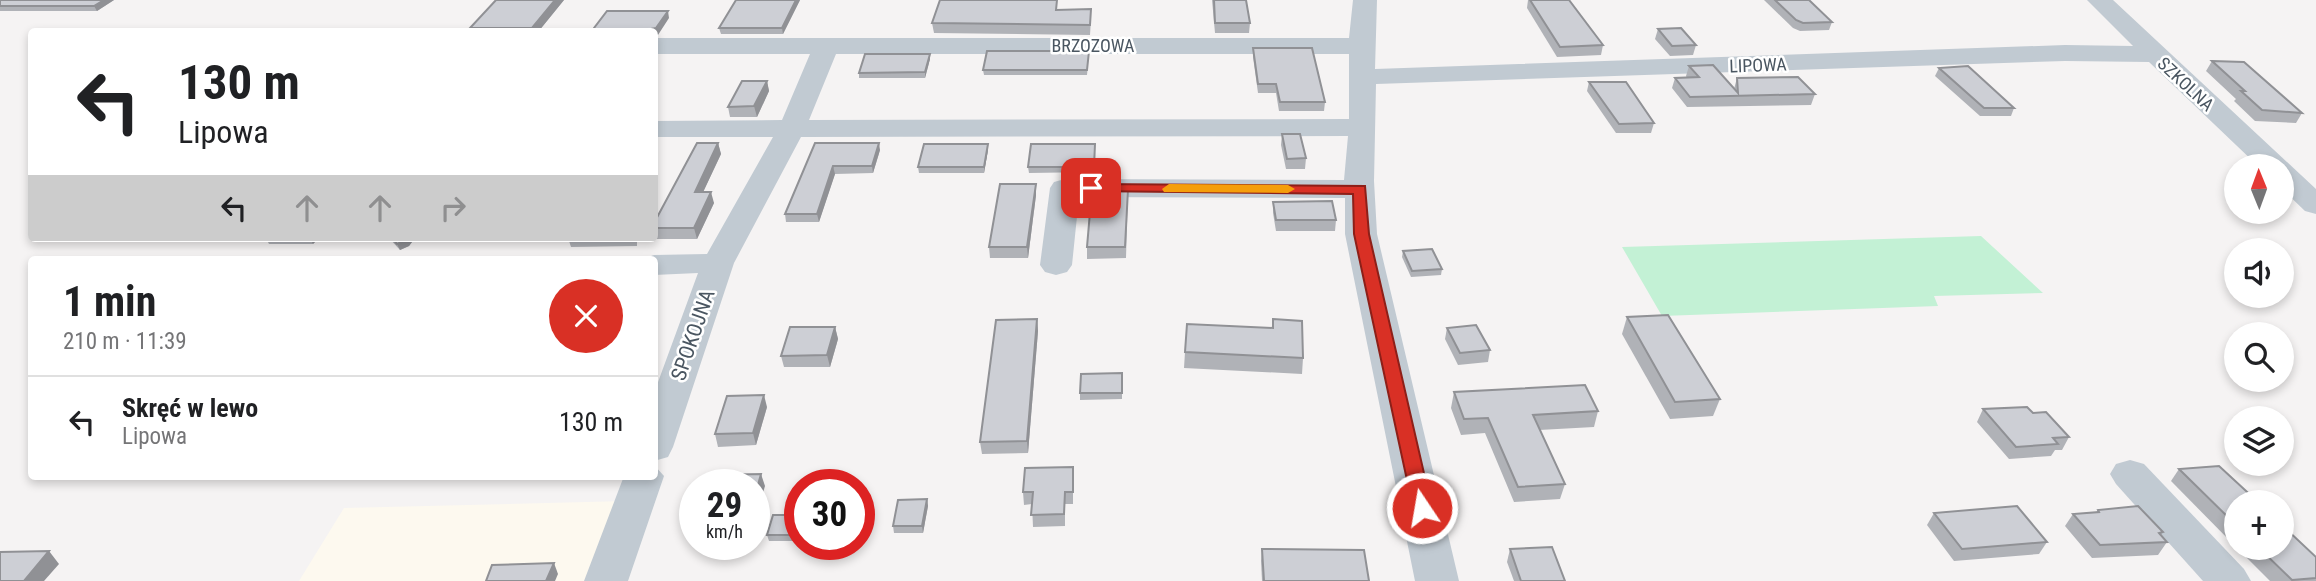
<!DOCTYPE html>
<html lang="pl">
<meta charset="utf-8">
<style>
:root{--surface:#fff;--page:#f2f2f2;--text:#202124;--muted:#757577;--line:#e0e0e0}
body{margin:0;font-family:"Roboto Condensed",sans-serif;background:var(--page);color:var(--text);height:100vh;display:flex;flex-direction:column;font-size:26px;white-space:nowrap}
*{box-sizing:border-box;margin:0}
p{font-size:23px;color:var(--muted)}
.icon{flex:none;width:38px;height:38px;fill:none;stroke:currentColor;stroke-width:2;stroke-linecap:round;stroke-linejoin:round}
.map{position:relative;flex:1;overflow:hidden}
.panel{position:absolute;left:28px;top:256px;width:630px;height:224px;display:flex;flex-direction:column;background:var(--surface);border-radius:7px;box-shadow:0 4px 10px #0003}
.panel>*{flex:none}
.banner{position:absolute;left:28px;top:28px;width:630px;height:214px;border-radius:7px;box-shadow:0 4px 10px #0003;background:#fff;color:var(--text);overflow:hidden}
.needle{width:46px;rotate:359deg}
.tools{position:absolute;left:2224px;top:154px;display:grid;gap:14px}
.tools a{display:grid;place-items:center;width:70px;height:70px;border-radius:50%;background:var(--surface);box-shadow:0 4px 10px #0003;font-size:35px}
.speed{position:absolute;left:679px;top:469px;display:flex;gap:14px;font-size:35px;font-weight:700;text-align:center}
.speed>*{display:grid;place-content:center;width:91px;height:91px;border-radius:50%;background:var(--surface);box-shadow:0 4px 10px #0003;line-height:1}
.speed small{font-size:18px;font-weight:400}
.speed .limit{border:10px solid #d22;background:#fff;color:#111}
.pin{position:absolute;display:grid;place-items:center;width:60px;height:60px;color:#fff;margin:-30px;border-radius:14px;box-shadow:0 4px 10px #0006}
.me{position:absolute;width:77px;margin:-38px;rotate:348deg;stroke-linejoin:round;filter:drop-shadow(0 0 5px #0008)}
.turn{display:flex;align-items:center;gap:24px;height:147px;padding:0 35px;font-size:32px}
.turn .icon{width:91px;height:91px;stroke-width:2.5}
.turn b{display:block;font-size:49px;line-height:60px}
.lanes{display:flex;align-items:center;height:66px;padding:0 35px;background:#0003;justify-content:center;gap:35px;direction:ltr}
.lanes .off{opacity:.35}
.round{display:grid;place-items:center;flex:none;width:74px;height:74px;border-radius:37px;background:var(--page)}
.headline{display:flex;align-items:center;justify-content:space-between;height:119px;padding:0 35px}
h1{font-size:42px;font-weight:700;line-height:52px}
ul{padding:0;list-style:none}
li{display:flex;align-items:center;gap:21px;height:91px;padding:0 35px;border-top:2px solid var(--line)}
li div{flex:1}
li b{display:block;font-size:26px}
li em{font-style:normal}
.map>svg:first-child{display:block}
</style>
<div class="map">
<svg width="2316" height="581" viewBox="0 0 2316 581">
<rect width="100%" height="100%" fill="#f5f3f3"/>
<path fill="#fdf9ef" d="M626 501 596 581H299L344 508Z"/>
<path fill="#c3f1d5" d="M1981 236 2043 293 1934 296 1938 306 1662 316 1622 247Z"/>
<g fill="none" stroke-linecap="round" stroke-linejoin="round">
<g fill="#c1cad2" fill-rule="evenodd">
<path d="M1353 0H1377L1375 69 2065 45 2133 46 2087 0H2113L2316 189V214L2305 211 2282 189V166H2258L2149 62 2065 61 1376 84 1374 181 1377 234 1459 581H1415L1345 234V198L1079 197 1072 265 1067 272 1056 275 1045 272 1040 265 1050 188 1054 182 1065 179 1344 180 1348 136 801 137 734 263 673 447 668 457 654 461V393L698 273 654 275V259H642L654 255 707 254 773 137H654V121L782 120 810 54H654V38H1349ZM836 54H1349V119L809 120Z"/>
<path d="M2130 460 2144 464 2244 569 2251 581H2203L2116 484 2110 474 2116 464Z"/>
<path d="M654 465 664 476 628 581H584L624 476H654Z"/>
</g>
</g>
<g fill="#b0b2b7">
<path d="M0 0H114L97 11H0Z"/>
<path d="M496 0H564L538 32H471L470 28Z"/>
<path d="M736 0H800L783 34H721L719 28Z"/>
<path d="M1212 0H1246L1250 23 1249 33H1215Z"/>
<path d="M1528 0H1569L1603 45 1601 55 1557 57 1527 8Z"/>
<path d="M1764 0H1809L1832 22 1829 30 1800 31 1793 28Z"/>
<path d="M1058 10 1091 19 1090 35 934 33 932 23Z"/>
<path d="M1658 29 1696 45 1693 55 1670 56 1655 39Z"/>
<path d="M1253 48 1325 102 1324 111H1279L1276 93H1258L1253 57Z"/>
<path d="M1089 51 1087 75H984L983 70Z"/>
<path d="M930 54V59L925 78H859V73Z"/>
<path d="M2212 61 2302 113 2296 123 2255 121 2234 101 2236 99 2206 71Z"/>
<path d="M1689 66 1734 89 1737 78 1815 94 1811 105 1687 107 1672 88 1675 78H1687L1686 76Z"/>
<path d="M1939 68 2014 108 2011 116H1980L1935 76Z"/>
<path d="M767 81 769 91 757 117H730L728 107Z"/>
<path d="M1589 82 1654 123 1651 133H1616L1587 91Z"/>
<path d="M1282 134 1306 158 1305 169H1286L1281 145Z"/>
<path d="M718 143 721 154 703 192 714 203 697 239H656L654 228Z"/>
<path d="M815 143 880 150 873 173 835 174 819 222H786L785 214Z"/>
<path d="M1095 149 1094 172 1029 173 1028 167Z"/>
<path d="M988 150 984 173H919L918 167Z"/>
<path d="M1036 184V195L1028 258H990L989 247Z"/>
<path d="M1128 189 1126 258 1087 259V247Z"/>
<path d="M1273 202 1336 220 1335 231H1276L1273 213Z"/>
<path d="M266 238H319L313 244H269Z"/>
<path d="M389 238H415L409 246 400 250Z"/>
<path d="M637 238V246L571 247 569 241Z"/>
<path d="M1403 251 1442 269 1441 275 1411 277 1402 257Z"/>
<path d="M1627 317 1720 399 1713 416 1670 419 1622 334Z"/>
<path d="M1037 319 1038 331 1028 453 982 454 980 442Z"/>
<path d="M1273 319 1303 358 1302 374 1184 368 1185 352 1273 328Z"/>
<path d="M835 327 838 339 830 367H784L781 356Z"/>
<path d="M1447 328 1490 350 1488 362 1458 365 1445 339Z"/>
<path d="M1122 373V399L1080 400V393Z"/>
<path d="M1454 392 1598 411 1594 427 1539 430 1565 484 1560 499 1514 502 1485 433 1461 435 1451 408Z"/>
<path d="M767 407 756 445 718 447 715 434Z"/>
<path d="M1983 409 2033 413 2069 437 2062 450H2055L2051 456 2009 459 1977 422Z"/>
<path d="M1073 467V504H1065V526L1033 527 1032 504 1024 505 1023 492Z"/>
<path d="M2179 469 2236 502V547L2171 481Z"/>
<path d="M927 499 928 506 923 533H894L893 526Z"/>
<path d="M2098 510 2163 532 2161 535 2167 542 2158 555 2092 558 2065 526 2073 514 2096 512Z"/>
<path d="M1934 513 2047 542 2039 554 1954 561 1927 525Z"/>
<path d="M800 515V541H769L767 535Z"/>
<path d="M2237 548H2282L2316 557V581H2270Z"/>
<path d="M1262 549 1369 581H1262L1261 561Z"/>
<path d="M1510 549 1565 581H1514L1507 562Z"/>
</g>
<g fill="#909195">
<path d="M104 0H114L97 11 94 6Z"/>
<path d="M555 0H564L538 32H534L532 28Z"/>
<path d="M796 0H800L783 34 782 28Z"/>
<path d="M668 11 669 18 658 35 654 36V32H650V29Z"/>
<path d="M930 54V59L925 78V72Z"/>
<path d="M767 81 769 91 757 117 754 106Z"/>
<path d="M718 143 721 154 698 203 695 192Z"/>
<path d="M879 143 880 150 873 173 872 166Z"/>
<path d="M988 144V150L984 173V167Z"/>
<path d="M833 166 835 174 819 222 817 214Z"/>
<path d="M1036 184V195L1028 258 1027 247Z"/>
<path d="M711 192 714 203 697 239 694 228Z"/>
<path d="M310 238H319L313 244Z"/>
<path d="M408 238H415L409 246 400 250 397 244Z"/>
<path d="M1037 319 1038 331 1028 453 1027 441Z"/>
<path d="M835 327 838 339 830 367 827 355Z"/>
<path d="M764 395 767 407 756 445 753 433Z"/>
<path d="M761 474 765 486 756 516 754 509V499Z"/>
<path d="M927 499 928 506 923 533 922 526Z"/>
<path d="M49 551 59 564 44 581H24Z"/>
<path d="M554 563 558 574 555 581H546Z"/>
</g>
<g fill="#cdcfd5" stroke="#909195" stroke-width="2">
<path d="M0 0H104L94 6H0Z"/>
<path d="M496 0H555L532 28H470Z"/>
<path d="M736 0H796L782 28H719Z"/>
<path d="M940 0H1057L1056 10 1091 9 1090 25 932 23Z"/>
<path d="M1214 0H1246L1250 23H1215Z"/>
<path d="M1530 0H1569L1603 45 1560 47Z"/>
<path d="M1775 0H1809L1832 22 1803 23 1796 20Z"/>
<path d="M607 11H668L656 28 650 29V32H591Z"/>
<path d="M1681 28 1696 45 1672 46 1658 29Z"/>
<path d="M1253 48H1312L1325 102H1280L1276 84H1258Z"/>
<path d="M987 51H1089L1087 70H983Z"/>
<path d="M865 54H930L925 72 859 73Z"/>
<path d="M2212 61 2244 62 2302 113 2262 110 2241 91H2245Z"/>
<path d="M1713 65 1738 93 1737 78 1798 77 1815 94 1690 97 1675 78 1699 77 1689 66Z"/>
<path d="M1968 66 2014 108H1984L1939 68Z"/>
<path d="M742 81H767L754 106 728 107Z"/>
<path d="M1589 82H1626L1654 123 1619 124Z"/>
<path d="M1282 134H1300L1306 158 1287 159Z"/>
<path d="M697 143H718L695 192H711L694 228H654V223Z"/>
<path d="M815 143H879L872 166H833L817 214H785Z"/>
<path d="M924 144H988L984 167H918Z"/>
<path d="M1031 144H1095L1094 167H1028Z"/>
<path d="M1000 184H1036L1027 247H989Z"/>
<path d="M1092 189H1128L1125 247H1087Z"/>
<path d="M1332 201 1336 220H1276L1273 202Z"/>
<path d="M392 238H408L406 240 397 244Z"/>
<path d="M571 238H635V241H569Z"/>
<path d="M1432 249 1442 269 1412 271 1403 251Z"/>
<path d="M1668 315 1720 399 1675 402 1627 317Z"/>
<path d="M1037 319 1027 441 980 442 996 320Z"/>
<path d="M1273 319 1302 321 1303 358 1185 352 1187 324 1273 328Z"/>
<path d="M1476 325 1490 350 1460 353 1447 328Z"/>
<path d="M790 327H835L827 355 781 356Z"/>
<path d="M1122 373V393H1080L1081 374Z"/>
<path d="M1585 385 1598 411 1533 415 1565 484 1518 487 1488 418 1464 419 1454 392Z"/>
<path d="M764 395 753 433 715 434 727 396Z"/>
<path d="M2027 407 2033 413 2046 412 2069 437 2053 438 2058 444 2016 447 1983 409Z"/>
<path d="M2219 466 2258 502H2236V525L2179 469Z"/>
<path d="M1073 467V492H1065L1064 514 1031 515 1033 492H1023L1025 468Z"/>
<path d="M761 474 754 499V485H705L708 475Z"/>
<path d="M927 499 922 526H893L898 500Z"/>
<path d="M2017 506 2047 542 1962 549 1934 513Z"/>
<path d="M2138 506 2163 532 2159 533 2167 542 2100 545 2073 514 2099 512 2098 510Z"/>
<path d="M773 515H800V535H767Z"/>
<path d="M2282 525 2316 557V578L2292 580 2259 548H2282Z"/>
<path d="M1552 547 1565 581H1521L1510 549Z"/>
<path d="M1262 549 1364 550 1369 581H1264Z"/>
<path d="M49 551 24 581H0V552Z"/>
<path d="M554 563 546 581H486L492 565Z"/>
</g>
<path fill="#d93025" stroke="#8d1f18" stroke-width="2" d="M1091 184 1365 186 1369 234 1432 508 1429 513 1422 515 1415 513 1413 508 1354 234 1353 194 1086 191 1084 188Z"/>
<path fill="#f59e0b" d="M1169 184 1288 185 1295 189 1288 193 1164 192 1162 189Z"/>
<g text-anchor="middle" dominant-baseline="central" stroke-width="5" stroke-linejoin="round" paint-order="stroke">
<g font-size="18" fill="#4a5661" stroke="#fff">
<text x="1093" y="45">BRZOZOWA</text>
<text transform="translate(1758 65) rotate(-2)">LIPOWA</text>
<text transform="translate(2186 84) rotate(43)">SZKOLNA</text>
</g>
<g font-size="21" fill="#4a5661" stroke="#fff">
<text transform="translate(693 335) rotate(-71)">SPOKOJNA</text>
</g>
</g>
</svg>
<div class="tools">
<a><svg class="needle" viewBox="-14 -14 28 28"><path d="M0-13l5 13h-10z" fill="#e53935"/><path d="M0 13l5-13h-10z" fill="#757577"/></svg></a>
<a><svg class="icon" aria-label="sound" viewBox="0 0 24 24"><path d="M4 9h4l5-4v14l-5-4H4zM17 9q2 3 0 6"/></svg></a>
<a><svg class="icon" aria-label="search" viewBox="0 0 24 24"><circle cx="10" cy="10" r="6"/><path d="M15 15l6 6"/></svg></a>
<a><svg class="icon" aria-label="layers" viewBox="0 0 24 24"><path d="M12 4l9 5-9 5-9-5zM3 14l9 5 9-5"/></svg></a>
<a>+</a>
</div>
<div class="speed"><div>29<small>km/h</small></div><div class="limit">30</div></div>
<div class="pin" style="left:1091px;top:188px;background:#d93025"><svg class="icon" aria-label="arrive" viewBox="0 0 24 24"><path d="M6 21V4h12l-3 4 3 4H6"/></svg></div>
<svg class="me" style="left:1422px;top:508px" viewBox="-20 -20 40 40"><circle r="17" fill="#d93025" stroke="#fff" stroke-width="3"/><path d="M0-11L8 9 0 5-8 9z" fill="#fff"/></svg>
<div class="banner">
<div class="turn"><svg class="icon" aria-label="left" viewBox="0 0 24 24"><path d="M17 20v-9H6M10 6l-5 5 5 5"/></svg><div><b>130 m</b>Lipowa</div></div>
<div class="lanes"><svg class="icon" aria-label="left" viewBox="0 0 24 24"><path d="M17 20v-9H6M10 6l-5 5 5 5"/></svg><svg class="icon off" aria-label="ahead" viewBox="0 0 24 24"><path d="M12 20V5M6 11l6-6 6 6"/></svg><svg class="icon off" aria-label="ahead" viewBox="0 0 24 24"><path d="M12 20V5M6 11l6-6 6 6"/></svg><svg class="icon off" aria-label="right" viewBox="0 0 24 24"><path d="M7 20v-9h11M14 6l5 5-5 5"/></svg></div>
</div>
<section class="panel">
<div class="headline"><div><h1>1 min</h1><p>210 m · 11:39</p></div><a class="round" style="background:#d93025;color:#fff"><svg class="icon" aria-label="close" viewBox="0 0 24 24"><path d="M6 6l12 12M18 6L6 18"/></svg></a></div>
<ul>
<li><svg class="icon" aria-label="left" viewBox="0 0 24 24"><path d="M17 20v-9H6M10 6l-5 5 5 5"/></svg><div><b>Skręć w lewo</b><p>Lipowa</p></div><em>130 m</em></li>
</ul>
</section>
</div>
